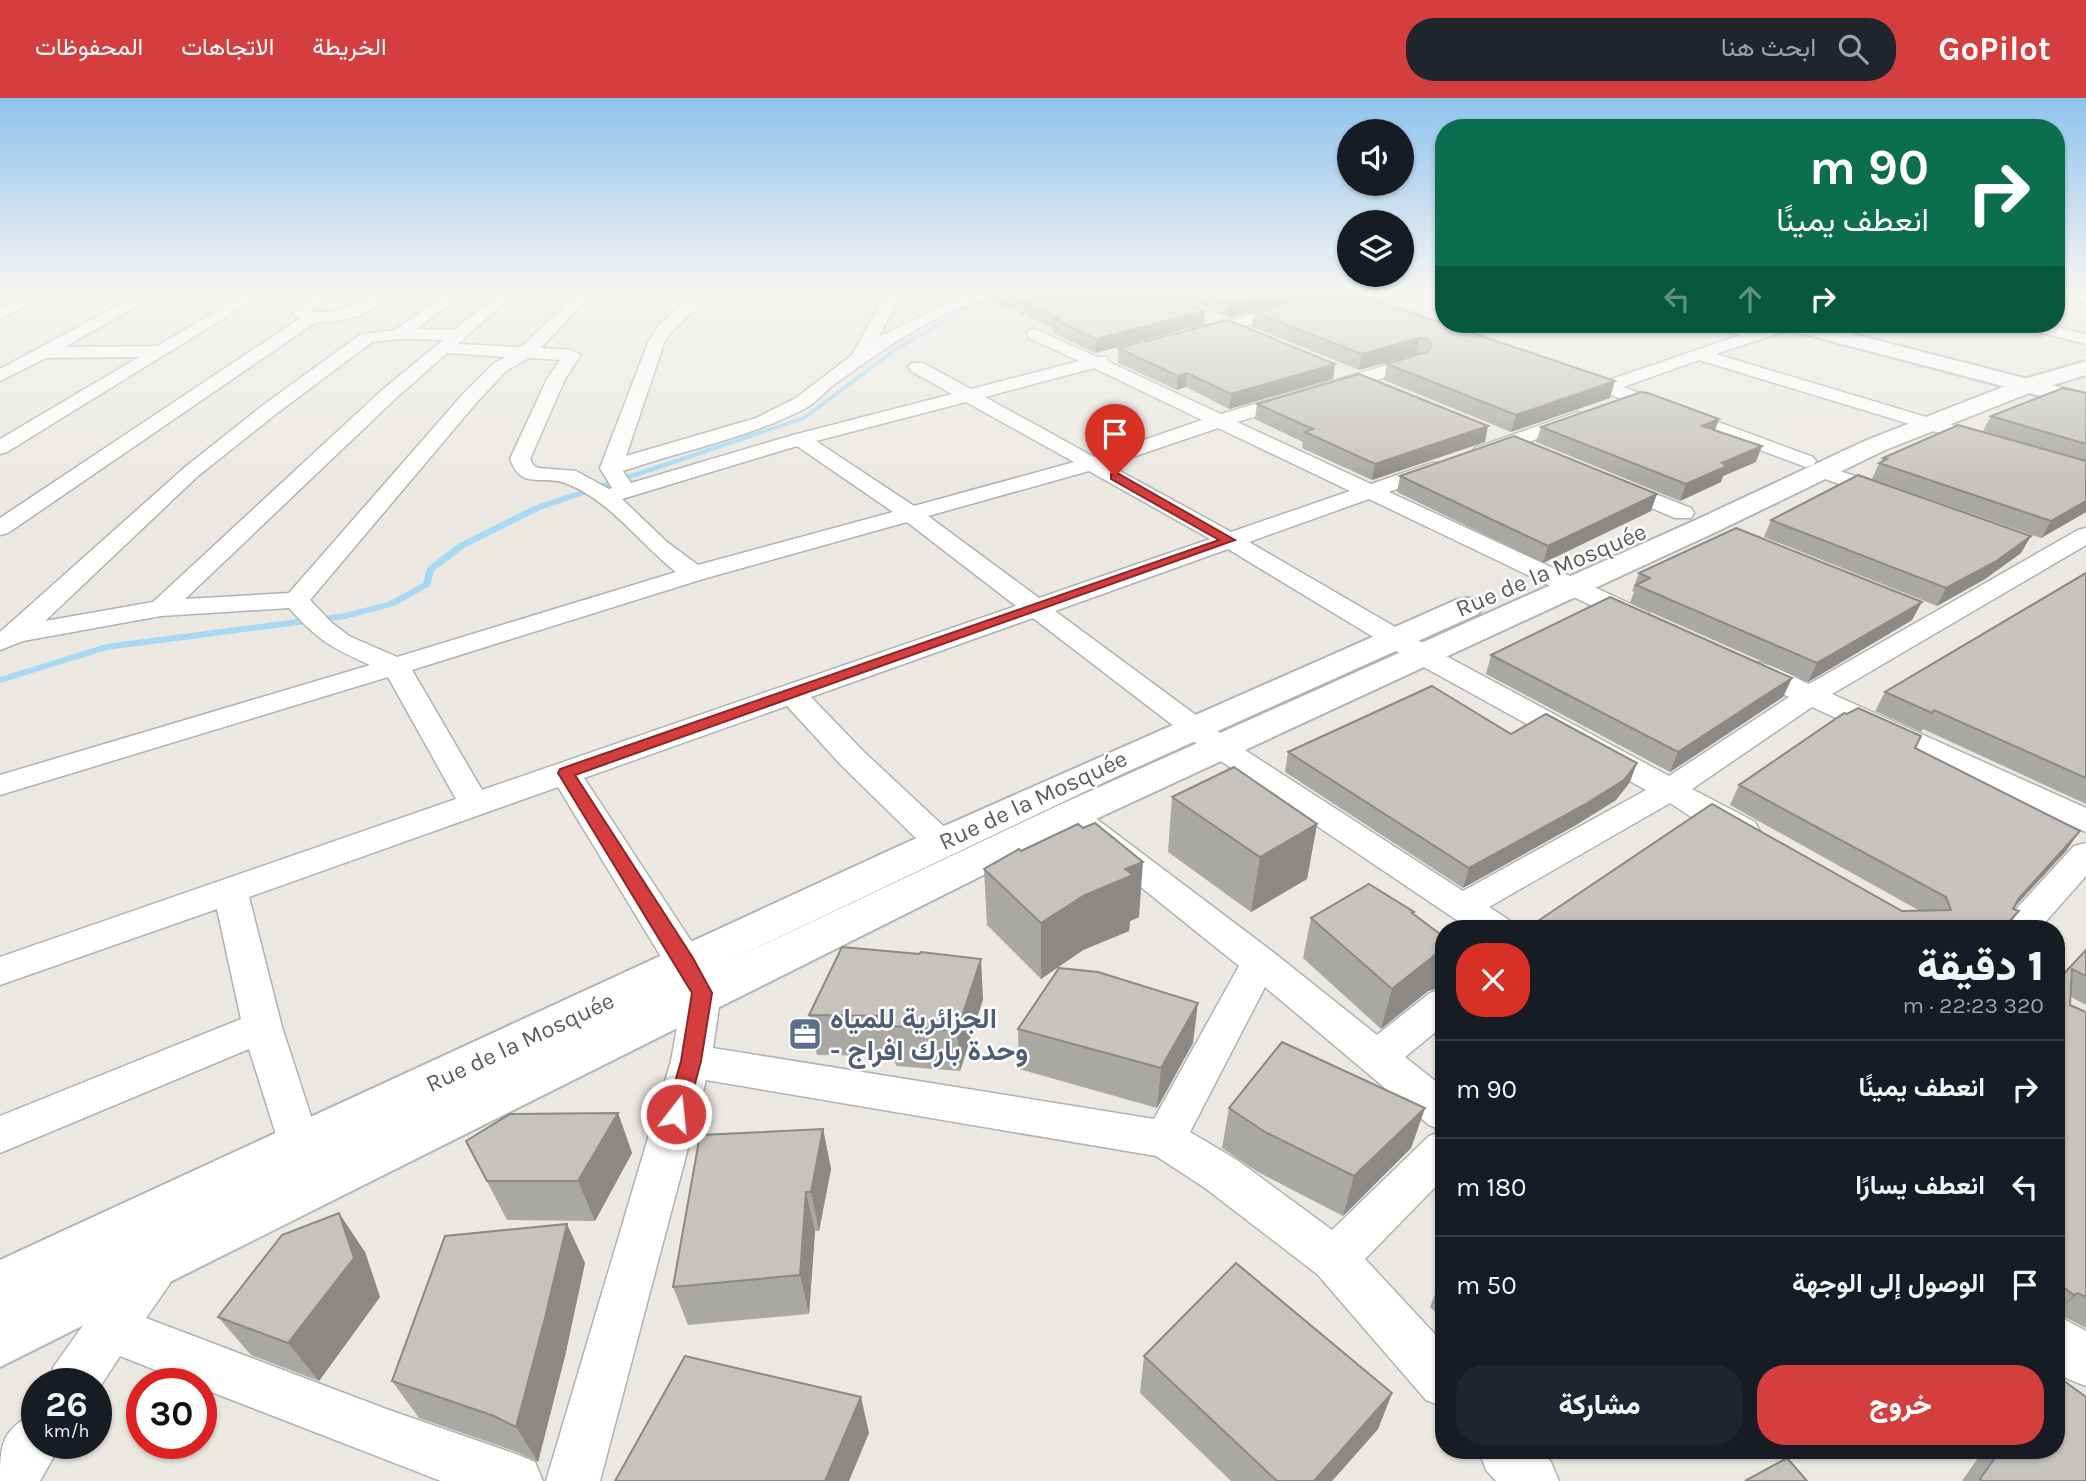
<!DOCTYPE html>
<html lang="ar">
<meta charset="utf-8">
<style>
:root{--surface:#171b24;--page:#20242c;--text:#f1f3f6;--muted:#9ea1a6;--line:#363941;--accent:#d43e3e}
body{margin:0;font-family:Karla,Vazirmatn,sans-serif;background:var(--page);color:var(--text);direction:rtl;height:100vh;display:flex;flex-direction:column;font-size:26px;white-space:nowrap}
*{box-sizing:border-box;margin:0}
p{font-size:23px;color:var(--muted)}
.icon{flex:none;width:38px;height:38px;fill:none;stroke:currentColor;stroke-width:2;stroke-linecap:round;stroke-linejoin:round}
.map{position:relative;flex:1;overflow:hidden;direction:ltr}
.drawer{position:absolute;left:1435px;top:822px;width:630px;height:539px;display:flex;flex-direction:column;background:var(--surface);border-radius:28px;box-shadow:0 2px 5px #0004;direction:rtl}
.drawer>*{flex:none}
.top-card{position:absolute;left:1435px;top:21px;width:630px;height:214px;border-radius:28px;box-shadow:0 2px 5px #0004;direction:rtl;background:#0b6e4f;color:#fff;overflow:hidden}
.controls{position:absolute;left:1337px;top:21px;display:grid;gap:14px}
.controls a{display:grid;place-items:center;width:77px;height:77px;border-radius:50%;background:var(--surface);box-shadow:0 2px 5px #0004;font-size:35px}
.speed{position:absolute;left:21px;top:1270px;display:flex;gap:14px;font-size:35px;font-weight:700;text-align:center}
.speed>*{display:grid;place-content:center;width:91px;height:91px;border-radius:50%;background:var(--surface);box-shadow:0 2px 5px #0004;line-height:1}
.speed small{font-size:18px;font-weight:400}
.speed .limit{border:10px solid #d22;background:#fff;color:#111}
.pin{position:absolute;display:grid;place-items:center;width:60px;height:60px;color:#fff;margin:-72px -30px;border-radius:50% 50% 50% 0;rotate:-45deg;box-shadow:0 0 7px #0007}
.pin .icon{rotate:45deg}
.me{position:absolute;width:77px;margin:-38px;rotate:16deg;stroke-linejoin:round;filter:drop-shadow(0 0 5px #0008)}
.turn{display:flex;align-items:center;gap:24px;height:147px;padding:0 21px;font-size:32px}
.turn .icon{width:91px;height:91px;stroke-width:2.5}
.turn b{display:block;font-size:49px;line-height:60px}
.lanes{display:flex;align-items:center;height:66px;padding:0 21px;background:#0003;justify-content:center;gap:35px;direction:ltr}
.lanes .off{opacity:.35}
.round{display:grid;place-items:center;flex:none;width:74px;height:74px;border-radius:28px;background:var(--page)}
.head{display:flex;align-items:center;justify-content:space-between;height:119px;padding:0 21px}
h1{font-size:42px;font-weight:800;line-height:52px}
.button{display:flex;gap:14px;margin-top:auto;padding:14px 21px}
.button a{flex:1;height:80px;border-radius:28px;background:var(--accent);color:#fff;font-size:28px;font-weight:800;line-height:80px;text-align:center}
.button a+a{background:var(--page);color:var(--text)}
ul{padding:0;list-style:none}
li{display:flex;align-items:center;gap:21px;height:98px;padding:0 21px;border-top:2px solid var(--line)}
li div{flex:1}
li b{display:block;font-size:26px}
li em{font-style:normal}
header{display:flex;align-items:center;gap:42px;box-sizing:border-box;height:98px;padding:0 35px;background:var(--accent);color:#fff}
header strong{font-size:33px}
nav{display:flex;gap:38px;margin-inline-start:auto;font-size:24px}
.search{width:490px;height:63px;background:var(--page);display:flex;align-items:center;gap:18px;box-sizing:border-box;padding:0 24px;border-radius:28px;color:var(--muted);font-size:26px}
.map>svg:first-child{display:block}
</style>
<header>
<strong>GoPilot</strong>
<div class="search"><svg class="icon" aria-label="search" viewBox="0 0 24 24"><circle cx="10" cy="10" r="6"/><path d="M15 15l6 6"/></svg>ابحث هنا</div>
<nav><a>الخريطة</a><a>الاتجاهات</a><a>المحفوظات</a></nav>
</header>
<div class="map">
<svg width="2086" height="1383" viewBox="0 0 2086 1383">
<rect width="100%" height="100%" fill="#ebe8e1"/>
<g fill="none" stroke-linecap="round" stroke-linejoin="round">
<path fill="#a7d9f5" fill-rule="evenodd" d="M1012 194H1019L977 206 897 253 806 321 540 412 464 450 434 473 430 488 394 508 345 521 107 552 0 585V579L106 546 345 515 388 504 423 485 427 470 458 446 534 408 802 319 893 251 973 204Z"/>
<defs>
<g id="minor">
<path d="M33 194H52L0 221V210Z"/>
<path d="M143 194H162L65 249 157 248 248 194H266L7 354 0 356V341L139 259 46 260 0 283V271Z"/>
<path d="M319 194H337L310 214C348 218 362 192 393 194 375 215 343 226 316 224L8 435 0 437V420L299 221 293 217 294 211Z"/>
<path d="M448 194H465L417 231 454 232 500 194H516L458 246 521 249 579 194H594L541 250 572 252 581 257 565 281 530 361 533 367 538 370 576 373 609 391 612 390 600 370 648 245 659 227 698 194H715L671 234 664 245 626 358 756 320 796 300 852 257 885 197V194H899L901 197 879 239 969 195 1001 194 998 197C939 212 888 248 839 283 827 291 818 303 806 310 749 340 684 352 623 373L631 385 793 337 952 296 911 273 908 269 911 265H923L971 291 1079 263 1029 240 1027 236 1029 232 1035 231 1097 259H1107L1109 264 1221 316 1411 260H1423L1426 264 1423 268 1237 324 1371 386 1432 365H1446L1450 369 1446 373 1389 394 1648 514 1652 520 1648 526 1639 528 1630 526 1369 401 1249 444 1433 551 1669 678 1789 599 1740 576 1736 570 1740 564C1762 559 1789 577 1809 586L2078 432 2086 430V447L1832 596 2086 710V734L1812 609 1692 691 1755 724 1759 732 1755 740C1727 747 1693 719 1670 705L1489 809 1509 822 1514 831H1470L1209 655 1033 520 811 599 864 654 953 737 958 745 953 753 941 756 929 753 842 668 787 608 584 680 699 855 721 895 713 950 1154 1021 1239 868 1060 724 1055 717 1060 710 1071 707 1082 710 1273 854 1377 937 1430 895 1444 890V927L1405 959 1444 990V1080L1365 1161 1444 1246V1309L1426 1302 1317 1176 1205 1090 1156 1058 706 982 600 1383H546L671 963 683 895 558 689 249 799 282 929 321 1049 314 1062 299 1068 284 1062 249 951 0 1055V1018L241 921 217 811 0 887V859L456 701 388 579 0 697V677L370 567C330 549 319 543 289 510L161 518 23 543 0 552V534L184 370 262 308 361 236 395 232ZM400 241 443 242 381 293 153 504 45 523 198 378 276 316 372 244ZM447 255 506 259 494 265 463 296 289 495 185 501 395 301ZM529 260 560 262 547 281 510 361C522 393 541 376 565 385 609 401 640 446 676 474L397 559 349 538 332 525 310 502 477 304 506 273ZM1094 270 1202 322 1094 359 985 299ZM966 304 1074 364 914 408 816 343ZM1218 330 1350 393 1231 434 1109 367ZM797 348 893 414 698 467 667 444 622 401ZM1089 373 1210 441 1039 500 928 418ZM907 424 1016 508 482 692 412 572 703 481ZM1228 451 1413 563 1646 692 1463 793 1231 643 1055 513ZM1265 889 1429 1027 1444 1033 1429 1038 1332 1132 1237 1062 1190 1034Z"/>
<path d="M1339 194H1364L1361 197 1195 241 1187 236 1189 232Z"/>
<path d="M2063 194H2086V204L2066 197Z"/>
<path d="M1481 226H1507L1505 229 1457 242 1449 237 1451 233Z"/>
<path d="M2016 226H2043L2086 236V246L2018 229Z"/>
<path d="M1758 231 1764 232 1766 236 1764 240 1716 256 1996 340 1999 344 1996 348H1982L1699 262 1623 289 1813 359 1816 363 1813 367 1806 369 1568 281 1565 277 1574 272 1606 283Z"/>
<path d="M1578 314 1588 320 1585 324 1489 358H1475L1472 354 1475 350Z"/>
<path d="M1821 367 1895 391 1898 396 1895 401 1887 403 1814 377 1810 373 1814 369Z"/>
<path d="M1617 381 1691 410 1694 415 1691 420H1675L1609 392 1606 387 1609 382Z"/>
<path d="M2086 745V778L2039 831H2001L2006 822 2074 748Z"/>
<path d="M152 1149 169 1155 176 1171 169 1187 146 1220 389 1312 516 1356 535 1364 543 1383H441L201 1290V1286H191L120 1258 96 1295V1286H47L54 1268 135 1155Z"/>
<path d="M2056 1217 2086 1233V1288L2068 1281 2056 1272Z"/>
<path d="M37 1315V1346H61L40 1383H0C0 1348 1 1330 37 1315Z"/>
<path d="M1479 1353H1541L1551 1364 1559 1383H1496L1486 1372Z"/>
</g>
<path id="tertiary" d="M1711 226H1743L1757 229 1768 226H1814L2086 296V310L1789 232 1758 242 1714 230Z"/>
<path id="secondary" d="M2086 263V277L2037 292 1885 352 1718 433 1085 726 0 1269V1162L899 748 1456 502 1467 500 1478 502 1483 509 1478 516 1111 681 727 864 1057 708 1698 421 1867 342 2021 282Z"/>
</defs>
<use href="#minor" stroke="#afb2b5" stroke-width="3"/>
<use href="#tertiary" stroke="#afb2b5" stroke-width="4"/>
<use href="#secondary" stroke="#b1b4b7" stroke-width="4"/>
<use href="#minor" fill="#fff" fill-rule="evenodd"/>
<use href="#tertiary" fill="#fff" fill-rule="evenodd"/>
<use href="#secondary" fill="#fff" fill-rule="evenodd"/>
</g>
<g fill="#aaa8a3">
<path d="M991 194H1158L1204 226 1095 255 1053 235V230L991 202Z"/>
<path d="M1164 194H1312L1311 198 1229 219Z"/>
<path d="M1332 194 1610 300 1511 334 1384 282 1387 266 1418 257 1359 272 1252 229 1254 214Z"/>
<path d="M1118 250 1335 266 1333 281 1229 311 1186 289 1177 292 1118 265Z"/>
<path d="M2086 295V414L2041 440 1872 381 1879 365 1881 364 1883 360 2015 343 1983 333 1991 318Z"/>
<path d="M1257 306 1485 344 1372 382 1302 350 1303 344 1255 321Z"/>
<path d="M1719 321 1715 332 1756 364 1723 378 1721 384 1680 403 1536 344 1541 329Z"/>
<path d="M1400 378 1651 413 1543 465 1397 394Z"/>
<path d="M1771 422 2021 455 1985 481 1937 508 1764 439Z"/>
<path d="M1639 475 1912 522 1808 584 1630 505 1634 494 1632 493Z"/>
<path d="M2086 475V706L1923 631 1921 634 1875 613 1885 594Z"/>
<path d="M1491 557 1792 580 1783 599 1670 674 1486 576Z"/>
<path d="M1511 636 1630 684 1616 702 1576 727 1463 790 1285 674 1288 654Z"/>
<path d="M1915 650 2066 753 2013 811 2019 813 2006 831H1533L1535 825 1920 813 1730 707 1739 687Z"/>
<path d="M1172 699 1317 726 1307 781 1251 814 1168 754Z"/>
<path d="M984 771 1139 819 1130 823 1129 833 1083 852 1041 881 987 827Z"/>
<path d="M1414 814V816L1443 888 1428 893 1381 931 1303 860 1311 820Z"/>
<path d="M2086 852V907L2071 899 2070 907 2086 914V1230L2057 1215H2056V884Z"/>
<path d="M983 901 960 973 896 968 894 958 817 957 809 917Z"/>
<path d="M1018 931 1193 945 1157 1010 1019 971Z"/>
<path d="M1229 1010H1425L1411 1050 1343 1118 1258 1074 1222 1050Z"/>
<path d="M618 1015 632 1055 595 1123 507 1122 466 1043Z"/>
<path d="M823 1031 831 1071 819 1133H815L809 1216 688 1227 673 1189Z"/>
<path d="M365 1154 380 1199 319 1283 251 1257 218 1219Z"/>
<path d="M585 1165 565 1258 538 1364 517 1354 419 1320 392 1283Z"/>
<path d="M1444 1173V1222L1430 1209Z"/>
<path d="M1144 1258 1392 1295 1378 1331 1332 1383H1231L1140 1295Z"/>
<path d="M1983 1353H2056L2086 1383H1962Z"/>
</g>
<g fill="#8b8885">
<path d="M1280 194H1312L1311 198 1229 219 1230 206Z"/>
<path d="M1205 213 1204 226 1095 255 1096 241Z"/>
<path d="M1419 240 1416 256 1359 272 1362 256Z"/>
<path d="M1335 266 1333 281 1229 311 1231 296Z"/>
<path d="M1187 275 1186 289 1177 292 1178 278Z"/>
<path d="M1615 283 1610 300 1511 334 1516 317Z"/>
<path d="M1719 321 1713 337 1702 328Z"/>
<path d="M1488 328 1485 344 1372 382 1375 366Z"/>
<path d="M1762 348 1756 364 1723 378 1721 384 1680 403 1686 386 1722 365Z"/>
<path d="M1657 396 1651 413 1543 465 1548 448Z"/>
<path d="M2086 403V414L2041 440 2051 423Z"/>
<path d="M2031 438 2021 455 1985 481 1937 508 1946 490Z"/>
<path d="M1922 504 1912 522 1808 584 1817 565Z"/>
<path d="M1792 580 1783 599 1670 674 1678 654Z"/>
<path d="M1637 665 1630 684 1616 702 1576 727 1463 790 1469 770Z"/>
<path d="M1317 726 1307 781 1251 814 1260 759Z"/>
<path d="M2080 733 2066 753 2004 820 2019 800Z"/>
<path d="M1143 764 1139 819 1130 823 1129 833 1083 852 1041 881V825L1125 771Z"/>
<path d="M2019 813 2006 831H2002Z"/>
<path d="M1444 852V885L1443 888 1428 893 1381 931 1392 891 1440 853Z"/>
<path d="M981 861 983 901 960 973 957 933Z"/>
<path d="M1198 905 1193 945 1157 1010 1161 970Z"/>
<path d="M1425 1010 1411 1050 1343 1118 1354 1078Z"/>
<path d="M618 1015 632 1055 595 1123 578 1083Z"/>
<path d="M823 1031 831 1071 819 1133 811 1094Z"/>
<path d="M806 1094 815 1133 809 1216 800 1177Z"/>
<path d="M339 1115 365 1154 380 1199 319 1283 288 1245Z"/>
<path d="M567 1126 585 1165 565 1258 538 1364 516 1329Z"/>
<path d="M2078 1195 2056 1215 2074 1197Z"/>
<path d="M1392 1295 1378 1331 1332 1383H1314Z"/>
<path d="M861 1299 869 1335 849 1383H825Z"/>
</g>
<g fill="#c6c3be" stroke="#8b8885" stroke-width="2">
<path d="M1001 194H1158L1205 213 1096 241 1054 221 1060 220Z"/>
<path d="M1198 194H1280L1230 206Z"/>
<path d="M1332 194H1341L1354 198 1359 197 1615 283 1516 317 1387 266 1427 254 1432 248 1427 241 1419 240 1362 256 1254 214Z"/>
<path d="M1228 222 1335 266 1231 296 1187 275 1178 278 1118 250Z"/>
<path d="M1359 276 1488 328 1375 366 1305 334 1313 331 1257 306Z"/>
<path d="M2063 290 2086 295V346L1991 318Z"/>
<path d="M1641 294 1648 295 1719 321 1702 328 1762 348 1722 365 1727 368 1686 386 1541 329Z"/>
<path d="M1958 327 2086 363V403L2051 423 1879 365 1887 361 1883 360Z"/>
<path d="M1514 338 1657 396 1548 448 1400 378Z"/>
<path d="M1858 377 2031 438 1995 464 1946 490 1771 422Z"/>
<path d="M1736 430 1922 504 1817 565 1636 487 1650 480 1639 475Z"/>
<path d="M2086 475V680L1934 612 1932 615 1885 594Z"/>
<path d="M1610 499 1792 580 1678 654 1491 557Z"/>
<path d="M1432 588 1511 636 1546 616 1637 665 1624 682 1584 707 1469 770 1288 654Z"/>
<path d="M1858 610 1921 638 1915 650 2080 733 2019 800 2013 811 2019 813 2002 831H1544L1535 825 1712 706 1902 813 1951 812 1946 799 1739 687 1844 615 1847 616Z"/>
<path d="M1234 669 1317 726 1260 759 1172 699Z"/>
<path d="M1095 725 1143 764 1125 771 1133 777 1085 797 1041 825 984 771 1019 751 1021 753 1078 726 1083 730Z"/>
<path d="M1369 786 1414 814 1412 815 1444 839V852L1440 853 1392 891 1311 820Z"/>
<path d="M842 849 919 856 921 854 981 861 957 933 891 928 894 918 809 917Z"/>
<path d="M2086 852V878L2072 871 2070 907 2086 914V1199L2078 1195 2074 1197 2056 1184V884Z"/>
<path d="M1059 870 1098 874 1198 905 1161 970 1018 931Z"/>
<path d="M1282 944 1425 1010 1354 1078 1265 1034 1229 1010Z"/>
<path d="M618 1015 578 1083H487L466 1043 510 1016Z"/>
<path d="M823 1031 811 1094H806L800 1177 673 1189 700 1037Z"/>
<path d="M339 1115 354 1160 288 1245 218 1219 282 1137Z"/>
<path d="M567 1126 545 1220 516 1329 494 1318 392 1283 445 1138Z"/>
<path d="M1236 1165 1392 1295 1314 1383H1277L1144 1258Z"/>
<path d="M685 1258 861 1299 825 1383H615Z"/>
<path d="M2056 1277 2086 1299V1383H1982L1980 1381 2000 1353H2056Z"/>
<path d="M1787 1360 1807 1383H1745Z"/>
</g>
<linearGradient id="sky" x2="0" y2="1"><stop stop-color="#8ec3ed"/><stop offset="0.5" stop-color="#f6f5f2"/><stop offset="1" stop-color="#f6f5f2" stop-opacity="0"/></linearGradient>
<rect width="2086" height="387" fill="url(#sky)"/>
<path fill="#d43e3e" stroke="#8a2828" stroke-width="2" d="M1111 376H1119L1235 442 575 677 693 860 712 895 701 963 687 1016 684 1022 676 1024 669 1022 666 1016 681 963 692 895 558 675 560 671 1219 442 1111 381Z"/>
<defs>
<symbol id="office-square" viewBox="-11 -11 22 22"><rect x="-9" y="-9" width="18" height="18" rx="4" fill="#5c6f8a" stroke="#fff"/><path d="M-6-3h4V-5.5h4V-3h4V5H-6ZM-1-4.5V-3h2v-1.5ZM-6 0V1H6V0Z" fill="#fff"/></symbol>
</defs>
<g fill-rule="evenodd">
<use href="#office-square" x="786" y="917" width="38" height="38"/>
</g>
<g text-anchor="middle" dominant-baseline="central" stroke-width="5" stroke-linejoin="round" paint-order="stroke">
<g font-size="24" fill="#5a5d60" stroke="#fff">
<text transform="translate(1551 472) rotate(-23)">Rue de la Mosquée</text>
<text transform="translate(1033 702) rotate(-25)">Rue de la Mosquée</text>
<text transform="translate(520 944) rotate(-25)">Rue de la Mosquée</text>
</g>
<g font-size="28" font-weight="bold" fill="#4e5e75" stroke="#fff" text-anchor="start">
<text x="830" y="920">الجزائرية للمياه<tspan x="830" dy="32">- وحدة بارك افراج</tspan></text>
</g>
</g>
</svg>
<div class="controls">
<a><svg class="icon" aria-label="sound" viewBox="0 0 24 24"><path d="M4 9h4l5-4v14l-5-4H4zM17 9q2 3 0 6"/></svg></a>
<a><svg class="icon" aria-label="layers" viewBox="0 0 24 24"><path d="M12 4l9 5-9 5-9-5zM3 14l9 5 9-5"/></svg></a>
</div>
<div class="speed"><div>26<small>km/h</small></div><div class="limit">30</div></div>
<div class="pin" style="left:1115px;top:378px;background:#d93025"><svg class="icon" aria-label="arrive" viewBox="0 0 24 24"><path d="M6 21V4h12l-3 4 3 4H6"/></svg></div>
<svg class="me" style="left:676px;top:1016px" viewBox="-20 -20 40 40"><circle r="17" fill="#d43e3e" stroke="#fff" stroke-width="3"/><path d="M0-11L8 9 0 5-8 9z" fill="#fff"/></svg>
<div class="top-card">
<div class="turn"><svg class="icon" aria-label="right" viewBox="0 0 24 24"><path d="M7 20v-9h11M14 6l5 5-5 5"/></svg><div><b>90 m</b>انعطف يمينًا</div></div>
<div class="lanes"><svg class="icon off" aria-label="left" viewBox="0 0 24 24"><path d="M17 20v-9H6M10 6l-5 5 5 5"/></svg><svg class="icon off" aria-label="ahead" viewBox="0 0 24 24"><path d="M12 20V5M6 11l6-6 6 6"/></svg><svg class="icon" aria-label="right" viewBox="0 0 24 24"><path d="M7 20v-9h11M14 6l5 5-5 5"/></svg></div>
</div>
<section class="drawer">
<div class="head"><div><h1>1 دقيقة</h1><p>320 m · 22:23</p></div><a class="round" style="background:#d93025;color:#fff"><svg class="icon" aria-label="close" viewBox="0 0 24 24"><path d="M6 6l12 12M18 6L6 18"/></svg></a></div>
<ul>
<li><svg class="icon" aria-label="right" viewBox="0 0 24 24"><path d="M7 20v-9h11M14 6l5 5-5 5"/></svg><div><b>انعطف يمينًا</b></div><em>90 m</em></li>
<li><svg class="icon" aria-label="left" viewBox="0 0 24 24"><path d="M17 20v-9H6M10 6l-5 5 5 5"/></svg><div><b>انعطف يسارًا</b></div><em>180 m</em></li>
<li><svg class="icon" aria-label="arrive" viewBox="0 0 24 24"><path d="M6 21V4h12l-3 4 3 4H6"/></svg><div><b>الوصول إلى الوجهة</b></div><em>50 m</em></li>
</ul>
<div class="button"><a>خروج</a><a>مشاركة</a></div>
</section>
</div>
